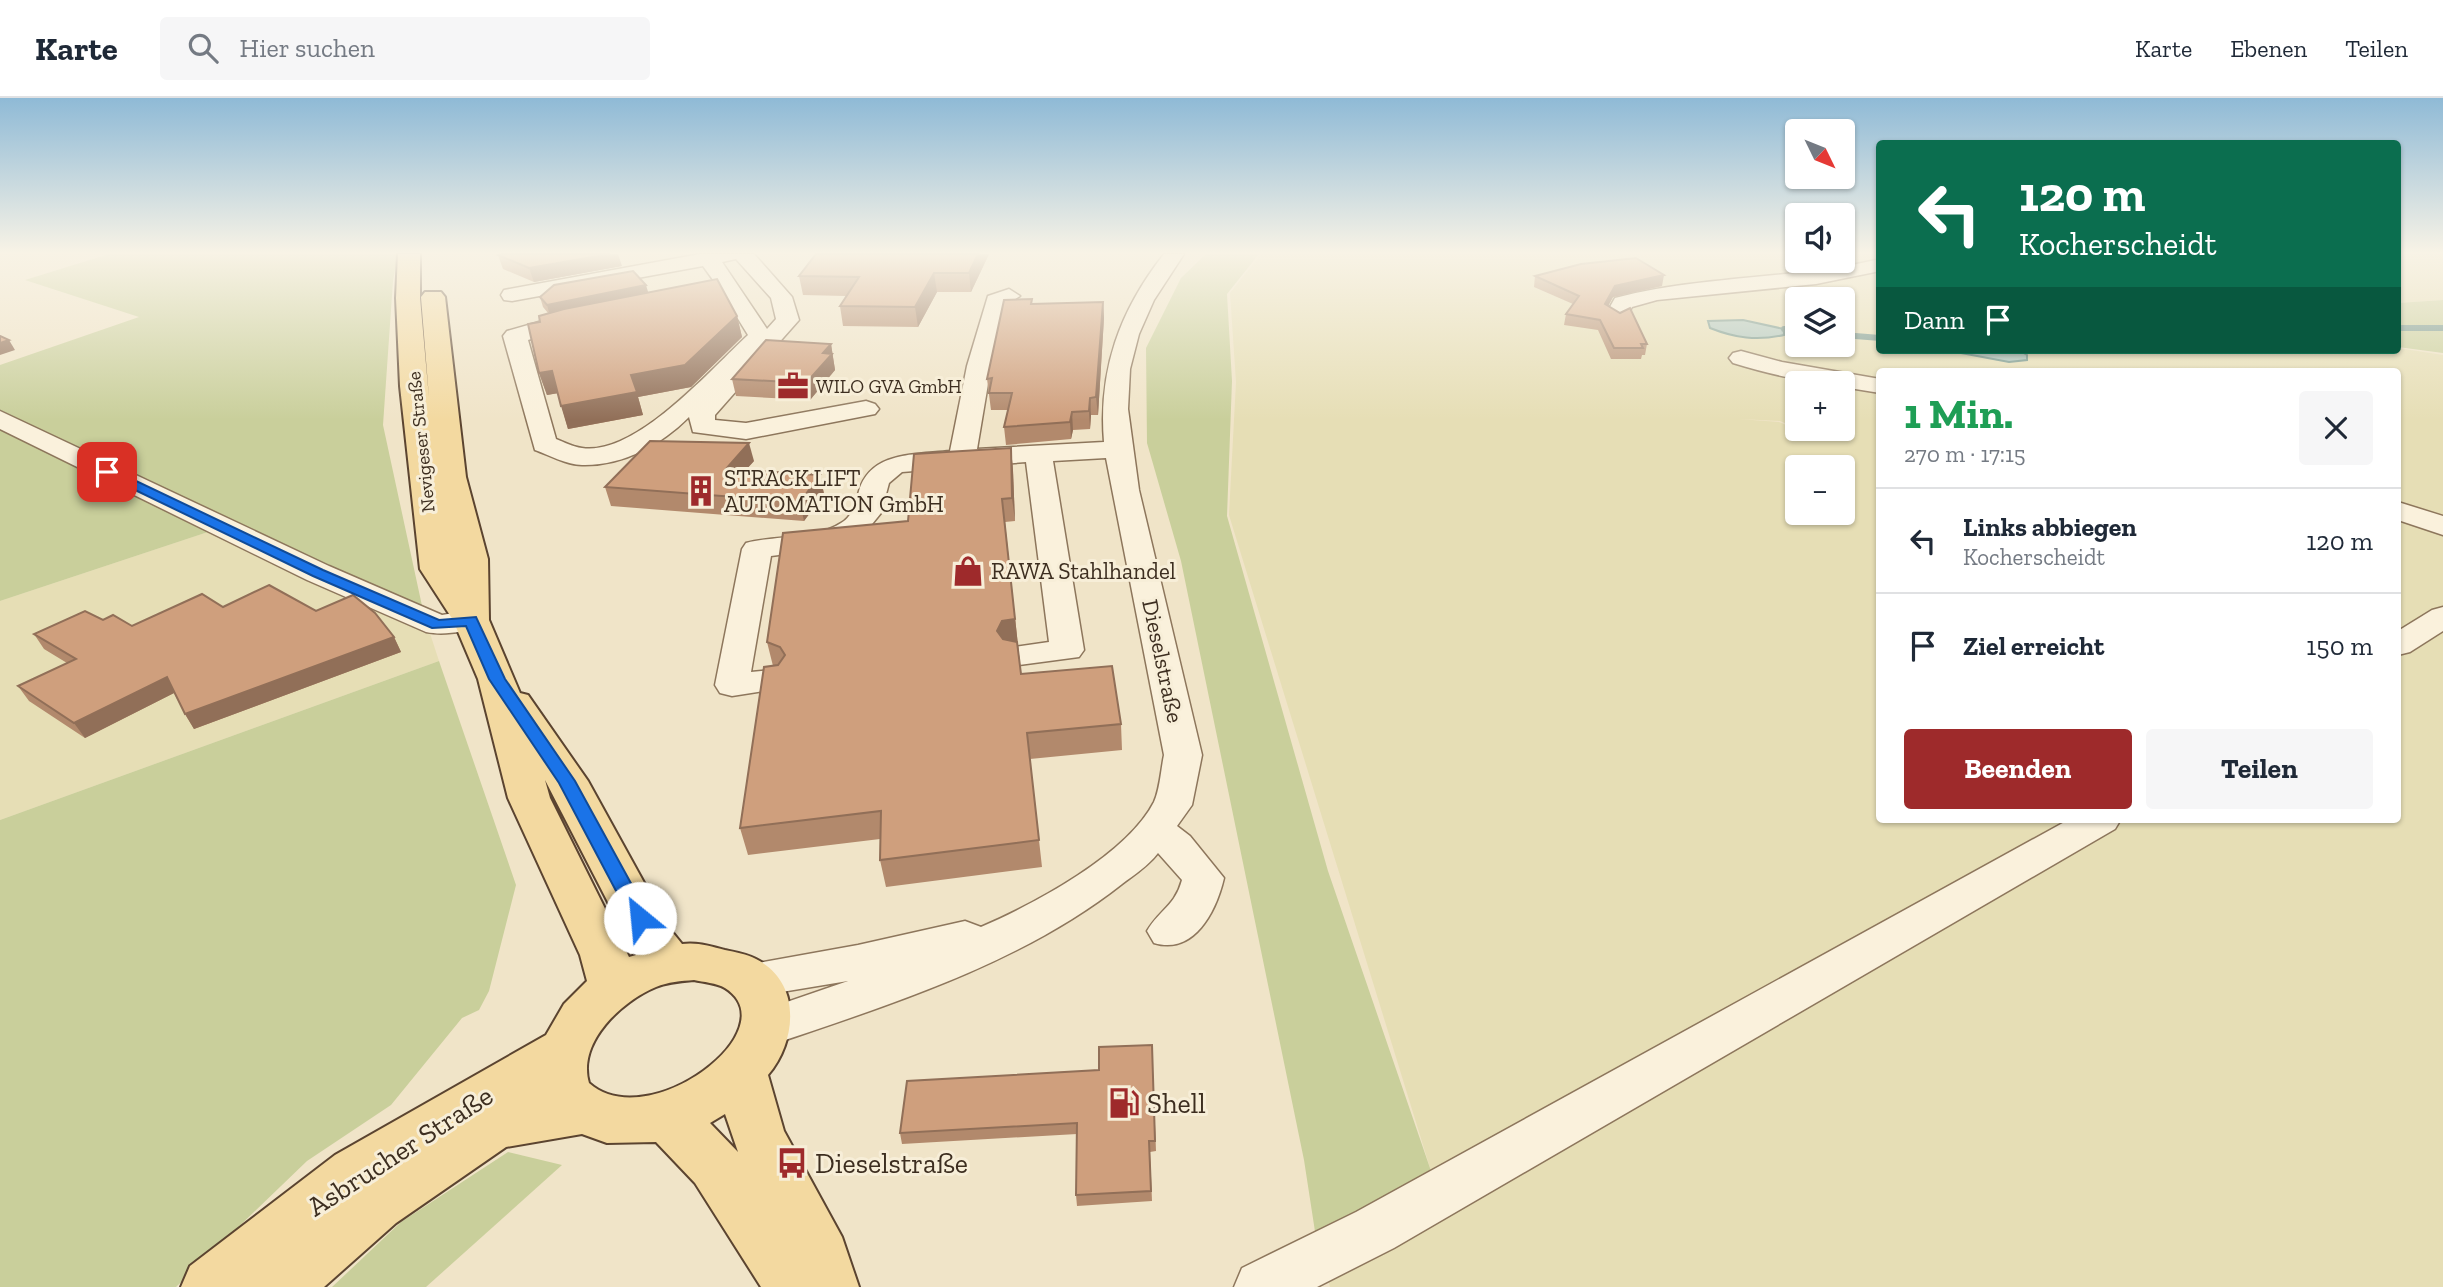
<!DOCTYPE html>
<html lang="de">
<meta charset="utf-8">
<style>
:root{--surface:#fff;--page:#f6f6f7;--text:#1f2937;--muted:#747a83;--line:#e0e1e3;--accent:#9e2a2b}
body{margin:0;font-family:"Zilla Slab",serif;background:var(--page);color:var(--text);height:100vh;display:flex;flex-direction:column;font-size:26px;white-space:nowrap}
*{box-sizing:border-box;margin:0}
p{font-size:23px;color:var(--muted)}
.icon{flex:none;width:38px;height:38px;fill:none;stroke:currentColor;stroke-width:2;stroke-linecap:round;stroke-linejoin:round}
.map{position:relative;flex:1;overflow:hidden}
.panel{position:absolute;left:1876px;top:270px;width:525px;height:455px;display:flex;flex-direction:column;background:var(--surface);border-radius:7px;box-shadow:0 2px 5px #0004}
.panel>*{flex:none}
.banner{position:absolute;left:1876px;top:42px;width:525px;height:214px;border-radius:7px;box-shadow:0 2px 5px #0004;background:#0b6e4f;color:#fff;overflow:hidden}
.needle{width:46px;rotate:133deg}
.fabs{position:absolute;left:1785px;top:21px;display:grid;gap:14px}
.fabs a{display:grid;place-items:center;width:70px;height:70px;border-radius:7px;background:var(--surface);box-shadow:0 2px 5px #0004;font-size:35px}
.pin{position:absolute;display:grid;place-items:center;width:60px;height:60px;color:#fff;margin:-30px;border-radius:14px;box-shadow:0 4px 10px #0006}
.me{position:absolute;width:77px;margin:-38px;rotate:332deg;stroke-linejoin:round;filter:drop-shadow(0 0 5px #0008)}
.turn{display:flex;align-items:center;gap:24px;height:147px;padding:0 28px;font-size:32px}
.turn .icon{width:91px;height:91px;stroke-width:2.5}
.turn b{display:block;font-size:49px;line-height:60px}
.then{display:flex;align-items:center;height:66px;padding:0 28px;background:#0003;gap:14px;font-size:26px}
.round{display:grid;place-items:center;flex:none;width:74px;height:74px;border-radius:7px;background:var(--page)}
.head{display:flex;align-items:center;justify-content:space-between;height:119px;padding:0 28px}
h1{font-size:42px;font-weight:700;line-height:52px;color:#1e9e55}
.cta{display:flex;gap:14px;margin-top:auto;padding:14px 28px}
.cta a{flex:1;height:80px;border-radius:7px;background:var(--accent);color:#fff;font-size:28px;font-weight:700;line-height:80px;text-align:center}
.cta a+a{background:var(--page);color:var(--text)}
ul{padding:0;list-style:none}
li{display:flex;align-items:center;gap:21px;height:105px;padding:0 28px;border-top:2px solid var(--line)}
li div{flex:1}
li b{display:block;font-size:26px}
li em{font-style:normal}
header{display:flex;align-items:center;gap:42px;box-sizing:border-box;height:98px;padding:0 35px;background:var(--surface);border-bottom:2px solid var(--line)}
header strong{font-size:33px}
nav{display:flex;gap:38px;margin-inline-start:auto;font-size:24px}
.search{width:490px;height:63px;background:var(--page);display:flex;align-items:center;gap:18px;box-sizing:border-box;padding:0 24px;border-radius:7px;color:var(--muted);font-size:26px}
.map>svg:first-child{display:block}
</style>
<header>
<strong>Karte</strong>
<div class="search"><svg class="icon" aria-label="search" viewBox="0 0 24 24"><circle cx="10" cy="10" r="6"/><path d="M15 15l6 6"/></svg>Hier suchen</div>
<nav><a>Karte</a><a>Ebenen</a><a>Teilen</a></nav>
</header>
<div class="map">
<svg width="2443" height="1189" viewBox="0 0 2443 1189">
<rect width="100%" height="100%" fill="#f0e4c8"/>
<g fill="#e6deb5" fill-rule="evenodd">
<path d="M1261 156H1797V163H1843V156H1879L1880 252 2398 250 2443 257V1189H1330L1316 1140 1431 1073 1229 417 1236 284 1230 195ZM1797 201H1843V247H1797ZM1880 273H2398V721H1880ZM1797 285H1843V331H1799L1825 343 1779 324 1739 321 1780 323 1797 330ZM1797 369H1843V415H1797Z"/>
<path d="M2398 156H2443V202L2398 205Z"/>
<path d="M211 433 424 517 439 563 0 722V503Z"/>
</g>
<g fill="#c9cf9b">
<path d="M109 156H398L393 183 383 327 424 517 211 433 0 503V267L139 219 25 182Z"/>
<path d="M1206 156H1259L1227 196 1232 283 1227 418 1328 773 1431 1073 1316 1140 1304 1062 1181 463 1147 345 1146 250 1181 180Z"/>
<path d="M2443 202V255L2398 249V205Z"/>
<path d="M439 563 516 787 489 893 479 912 462 920 391 1007 307 1063 176 1189H0V722Z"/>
<path d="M508 1054 562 1067 426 1189H332L401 1124Z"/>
</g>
<g fill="#a9c4bc" stroke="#6f938a" stroke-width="2">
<path d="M1743 222 1784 231V237C1757 243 1735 240 1710 230L1708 223Z"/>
<path d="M1945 252H2018L2027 257V262L2009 264Z"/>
</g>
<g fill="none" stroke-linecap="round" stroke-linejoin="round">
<g stroke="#6f938a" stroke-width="6">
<path d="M2398 230H2443"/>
<path d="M1784 231H1797"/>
<path d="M1843 237 1880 240"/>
<path d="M2151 252H2166"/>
</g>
<defs>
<g id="minor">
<path d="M700 156H754L792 199 799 222 715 317V322L746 325 866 303 875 306 879 311 875 316 746 341 693 334 689 319C661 347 623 368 582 367 567 367 549 357 535 352L503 238 507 233 577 213 588 220 585 225 528 242 556 341C564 344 573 349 582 350 636 358 710 272 748 237L724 198 677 207 666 200 669 195 716 186 703 168 512 203 504 202 501 197 504 192ZM736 161 771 200 776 221 767 231 722 164Z"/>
<path d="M1164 156H1184L1154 202 1139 236 1130 271 1128 311 1139 392 1202 657 1192 707 1177 728 1190 738 1224 780C1216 814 1194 857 1154 845L1147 833C1160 811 1175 808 1182 782L1158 755C1148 768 1134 777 1122 786 1021 866 888 907 768 948L752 942 745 929 752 916 848 883 752 899 736 893 730 881 736 869 858 847 965 823 981 829C1034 806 1127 757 1154 704 1160 691 1161 671 1164 657L1106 360 1053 363 1084 552 1079 559 1019 567 1007 564 1002 557 1007 550 1049 544 1026 364 902 374 889 385 881 415 864 436 834 450 771 458 751 574 772 572 784 576 789 583 784 590 732 598 720 595 715 587 742 451 746 445C776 437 815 442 841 425 853 418 855 406 859 393 871 353 915 357 950 353L967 268 988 198 1009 191 1020 198 1006 207 991 268 977 351 1104 344C1098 272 1120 212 1164 156Z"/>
<path d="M1880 161V173L1816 186 1657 202 1632 209 1625 221 1617 223 1606 216 1615 200C1702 177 1792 182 1880 161Z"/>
<path d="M1741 253 1782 264 1880 281V295L1843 289V285C1805 285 1769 276 1733 265L1729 260 1733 255Z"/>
<path d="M0 313 329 468 442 517 471 512 483 515 487 522 483 529C464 533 445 538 426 534L307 482 0 331Z"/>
<path d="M2398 404 2443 418V437L2398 422Z"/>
<path d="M2443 509V533L2410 554 2398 557V533L2432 512Z"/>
<path d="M2070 721H2121L2115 731 1394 1150 1317 1189H1234L1242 1170 1356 1114Z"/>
</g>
<path id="major" d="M398 156H420V200L429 300 421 199 425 194H441L445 199 466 379 488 461 489 522 520 595 528 597 588 683 669 830 682 846C697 844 710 848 725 852 735 854 747 856 756 861 802 884 797 943 768 977L784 1033 842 1139 859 1189H761L695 1085 656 1044 607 1045 582 1036 506 1049 396 1125 324 1189H181L190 1168 335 1057 546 937 564 906 587 883 580 857 508 700 478 581 453 522 420 471 400 288 396 200ZM545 682 628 843 636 857 629 859 550 700ZM694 882C703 884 717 885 725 890 790 931 648 1038 589 985 577 944 622 903 656 889 668 884 681 883 694 882ZM725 1016 738 1054 710 1025Z"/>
</defs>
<use href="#minor" stroke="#8d765c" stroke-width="3"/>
<use href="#major" stroke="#5b4430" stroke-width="4"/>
<use href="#minor" fill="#faf1dc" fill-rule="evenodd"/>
<use href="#major" fill="#f3d9a0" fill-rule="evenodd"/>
</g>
<g fill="#b2896c">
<path d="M989 156 971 194H937L918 229 843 228 840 208 846 198 803 197 799 178Z"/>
<path d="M498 157 622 168 534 184 503 171Z"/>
<path d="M1535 178 1662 188 1613 199 1608 208 1647 246 1645 257H1642L1641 261H1611L1598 232 1564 227 1566 216 1573 206 1534 189Z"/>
<path d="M648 194 737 218 742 239 691 289 638 299 643 317 568 331 558 295 547 297 539 275 540 224 548 215 543 209 540 199Z"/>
<path d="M1103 204 1104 220 1098 317H1091L1090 331 1073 332 1071 341 1006 347 1004 329 1008 312H991L987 281 1032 206Z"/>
<path d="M831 246 835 272 810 302 736 298 732 281Z"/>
<path d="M1011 350 1013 373 1015 423 1005 424 1021 576 1121 626 1122 652 1030 661 1042 769 886 789 880 762V741L748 757 740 730 773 568 767 544 908 423Z"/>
<path d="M754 363 745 372 820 377 824 396 804 423 611 408 605 389Z"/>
<path d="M316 513 394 539 401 554 194 631 185 616 174 595 85 640 29 603 18 588 67 565 44 551 34 536 103 522 132 528Z"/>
<path d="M1152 947 1156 1053 1150 1054 1152 1103 1077 1108 1076 1097 1077 1036 902 1046 900 1035 1099 972Z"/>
</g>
<g fill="#916f58">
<path d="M610 156H618L622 168 534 184 529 170Z"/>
<path d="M978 156H989L971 194 969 175Z"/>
<path d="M934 175 937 194 918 229 915 209Z"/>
<path d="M1664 177 1662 188 1613 199 1603 217 1605 206 1615 188Z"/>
<path d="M646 187 649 197 550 218 547 207Z"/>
<path d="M1103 204 1104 220 1098 317 1096 299Z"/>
<path d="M737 218 742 239 691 289 638 299 643 317 568 331 561 308 631 277Z"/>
<path d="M9 242 15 252 0 257V245Z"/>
<path d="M831 246 835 272 810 302 806 285 823 255Z"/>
<path d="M552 273 559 295 547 297 539 275Z"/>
<path d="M1090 300 1091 317 1090 331 1089 313Z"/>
<path d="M1072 314 1073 332 1071 341 1070 324Z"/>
<path d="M749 345 754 363 731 389 726 371Z"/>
<path d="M1011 350 1013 373 1015 423 1012 400Z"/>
<path d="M820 377 824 396 804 423 800 404Z"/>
<path d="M1002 401 1024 602 1005 548 997 533Z"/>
<path d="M394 539 401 554 194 631 185 616Z"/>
<path d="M167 579 176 594 85 640 74 625Z"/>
</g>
<g fill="#cf9f7d" stroke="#916f58" stroke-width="2">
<path d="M502 156H610L529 170 498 157Z"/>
<path d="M816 156H978L969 175H934L915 209 840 208 859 179 799 178Z"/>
<path d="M1636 160 1664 177 1615 188 1605 206 1620 215 1630 210 1647 246H1641L1643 250H1614L1600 222 1566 216 1579 198 1535 178 1581 166Z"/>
<path d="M633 173 646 187 547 207 540 199 554 187Z"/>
<path d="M717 181 737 218 685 267 631 277 637 294 561 308 552 273 539 275 528 226 540 224 539 218 564 211Z"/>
<path d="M1032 201 1031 206 1103 204 1096 299 1090 300 1089 313 1072 314 1070 324 1004 329 1012 295H989L992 280 987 281 1004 202Z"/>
<path d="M0 238 9 242 0 245Z"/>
<path d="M766 242 831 246 823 255 832 256 806 285 732 281Z"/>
<path d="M650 343 749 345 726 371 820 377 800 404 605 389Z"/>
<path d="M1011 350 1012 400 1002 401 1015 521 1002 523 997 533 1003 541 1017 544 1021 576 1112 568 1121 626 1027 635 1039 742 880 762 881 713 740 730 764 569 778 567 785 557 780 549 767 544 783 435 908 423 914 356Z"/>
<path d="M269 487 316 513 353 497 375 515 394 539 185 616 167 579 74 625 18 588 76 561 34 536 85 513 103 522 113 517 132 528 202 496 223 509Z"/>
<path d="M1152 947 1155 1043H1149L1151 1093 1076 1097 1077 1025 900 1035 907 983 1099 972V949Z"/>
</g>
<linearGradient id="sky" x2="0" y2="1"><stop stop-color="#8fbad6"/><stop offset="0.48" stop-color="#f8f3e6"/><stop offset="1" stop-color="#f8f3e6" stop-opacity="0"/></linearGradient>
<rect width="2443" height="322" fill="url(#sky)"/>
<path fill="#1a73e8" stroke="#114b97" stroke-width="2" d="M102 371H111L323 472 439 522 476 519 505 581 575 683 650 820 647 825H633L559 685 489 581 466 528 432 530 313 478 102 376Z"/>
<defs>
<symbol id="office-bare" viewBox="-9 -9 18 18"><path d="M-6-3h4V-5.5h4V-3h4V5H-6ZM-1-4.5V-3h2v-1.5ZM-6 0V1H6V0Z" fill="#9e2a2b" stroke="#f7eed8" stroke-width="2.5" paint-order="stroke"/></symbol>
<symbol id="building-bare" viewBox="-9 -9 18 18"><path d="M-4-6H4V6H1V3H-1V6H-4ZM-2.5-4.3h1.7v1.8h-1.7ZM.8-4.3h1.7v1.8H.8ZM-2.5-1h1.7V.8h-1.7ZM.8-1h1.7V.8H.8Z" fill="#9e2a2b" stroke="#f7eed8" stroke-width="2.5" paint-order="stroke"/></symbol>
<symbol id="shop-bare" viewBox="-9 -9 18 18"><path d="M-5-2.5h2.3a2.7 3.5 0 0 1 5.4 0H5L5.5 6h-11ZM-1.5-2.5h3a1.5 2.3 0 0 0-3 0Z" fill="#9e2a2b" stroke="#f7eed8" stroke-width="2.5" paint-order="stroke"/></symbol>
<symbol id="fuel-bare" viewBox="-9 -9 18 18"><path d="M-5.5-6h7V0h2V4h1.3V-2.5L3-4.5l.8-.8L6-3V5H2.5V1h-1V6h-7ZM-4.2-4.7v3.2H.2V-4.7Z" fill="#9e2a2b" stroke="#f7eed8" stroke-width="2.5" paint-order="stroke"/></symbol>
<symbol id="bus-bare" viewBox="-9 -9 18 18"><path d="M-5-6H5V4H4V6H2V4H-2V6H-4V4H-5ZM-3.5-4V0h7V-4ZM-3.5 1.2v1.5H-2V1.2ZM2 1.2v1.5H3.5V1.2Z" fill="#9e2a2b" stroke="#f7eed8" stroke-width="2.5" paint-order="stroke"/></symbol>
</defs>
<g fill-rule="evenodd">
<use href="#office-bare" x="771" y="266" width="44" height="44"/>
<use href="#building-bare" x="679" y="371" width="44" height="44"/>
<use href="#shop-bare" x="946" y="451" width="44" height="44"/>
<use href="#fuel-bare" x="1102" y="983" width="44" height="44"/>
<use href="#bus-bare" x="770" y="1043" width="44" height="44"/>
</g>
<g text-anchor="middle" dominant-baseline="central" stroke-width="6" stroke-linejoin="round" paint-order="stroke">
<g font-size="19" fill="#3d2e20" stroke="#f7eed8" text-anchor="start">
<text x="816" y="288">WILO GVA GmbH</text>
</g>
<g font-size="19" fill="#3d2e20" stroke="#f7eed8">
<text transform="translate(421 344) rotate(-96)">Nevigeser Straße</text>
</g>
<g font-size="23" fill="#3d2e20" stroke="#f7eed8" text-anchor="start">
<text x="724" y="380">STRACK LIFT<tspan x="724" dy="26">AUTOMATION GmbH</tspan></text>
<text x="991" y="473">RAWA Stahlhandel</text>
</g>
<g font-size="23" fill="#3d2e20" stroke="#f7eed8">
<text transform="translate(1163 563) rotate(78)">Dieselstraße</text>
</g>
<g font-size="28" fill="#3d2e20" stroke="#f7eed8" text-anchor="start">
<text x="1147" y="1005">Shell</text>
<text x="815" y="1065">Dieselstraße</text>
</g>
<g font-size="28" fill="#3d2e20" stroke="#f7eed8">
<text transform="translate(400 1053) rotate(-33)">Asbrucher Straße</text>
</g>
</g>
</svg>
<div class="fabs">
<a><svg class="needle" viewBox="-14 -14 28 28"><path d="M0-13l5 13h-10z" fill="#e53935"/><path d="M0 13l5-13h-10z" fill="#747a83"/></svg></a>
<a><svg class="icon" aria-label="sound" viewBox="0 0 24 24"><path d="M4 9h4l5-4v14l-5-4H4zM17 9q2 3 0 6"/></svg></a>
<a><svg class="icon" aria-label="layers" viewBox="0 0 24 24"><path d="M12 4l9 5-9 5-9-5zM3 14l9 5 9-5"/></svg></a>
<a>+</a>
<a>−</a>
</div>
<div class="pin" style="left:107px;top:374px;background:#d93025"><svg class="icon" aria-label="arrive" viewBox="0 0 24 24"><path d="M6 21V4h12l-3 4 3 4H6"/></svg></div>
<svg class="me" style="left:640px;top:820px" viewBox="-20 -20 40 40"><circle r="19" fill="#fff"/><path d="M0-13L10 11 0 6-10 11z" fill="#1a73e8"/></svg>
<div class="banner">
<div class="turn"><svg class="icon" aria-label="left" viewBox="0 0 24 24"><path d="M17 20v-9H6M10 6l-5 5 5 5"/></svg><div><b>120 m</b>Kocherscheidt</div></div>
<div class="then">Dann<svg class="icon" aria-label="arrive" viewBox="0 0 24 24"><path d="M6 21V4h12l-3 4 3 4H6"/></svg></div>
</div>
<section class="panel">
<div class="head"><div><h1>1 Min.</h1><p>270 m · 17:15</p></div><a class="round"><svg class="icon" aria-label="close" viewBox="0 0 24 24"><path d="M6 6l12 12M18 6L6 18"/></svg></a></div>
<ul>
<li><svg class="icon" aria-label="left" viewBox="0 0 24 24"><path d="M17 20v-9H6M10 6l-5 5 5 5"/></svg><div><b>Links abbiegen</b><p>Kocherscheidt</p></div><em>120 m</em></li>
<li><svg class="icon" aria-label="arrive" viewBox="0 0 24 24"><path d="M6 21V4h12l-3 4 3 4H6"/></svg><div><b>Ziel erreicht</b></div><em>150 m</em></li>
</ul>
<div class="cta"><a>Beenden</a><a>Teilen</a></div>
</section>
</div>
